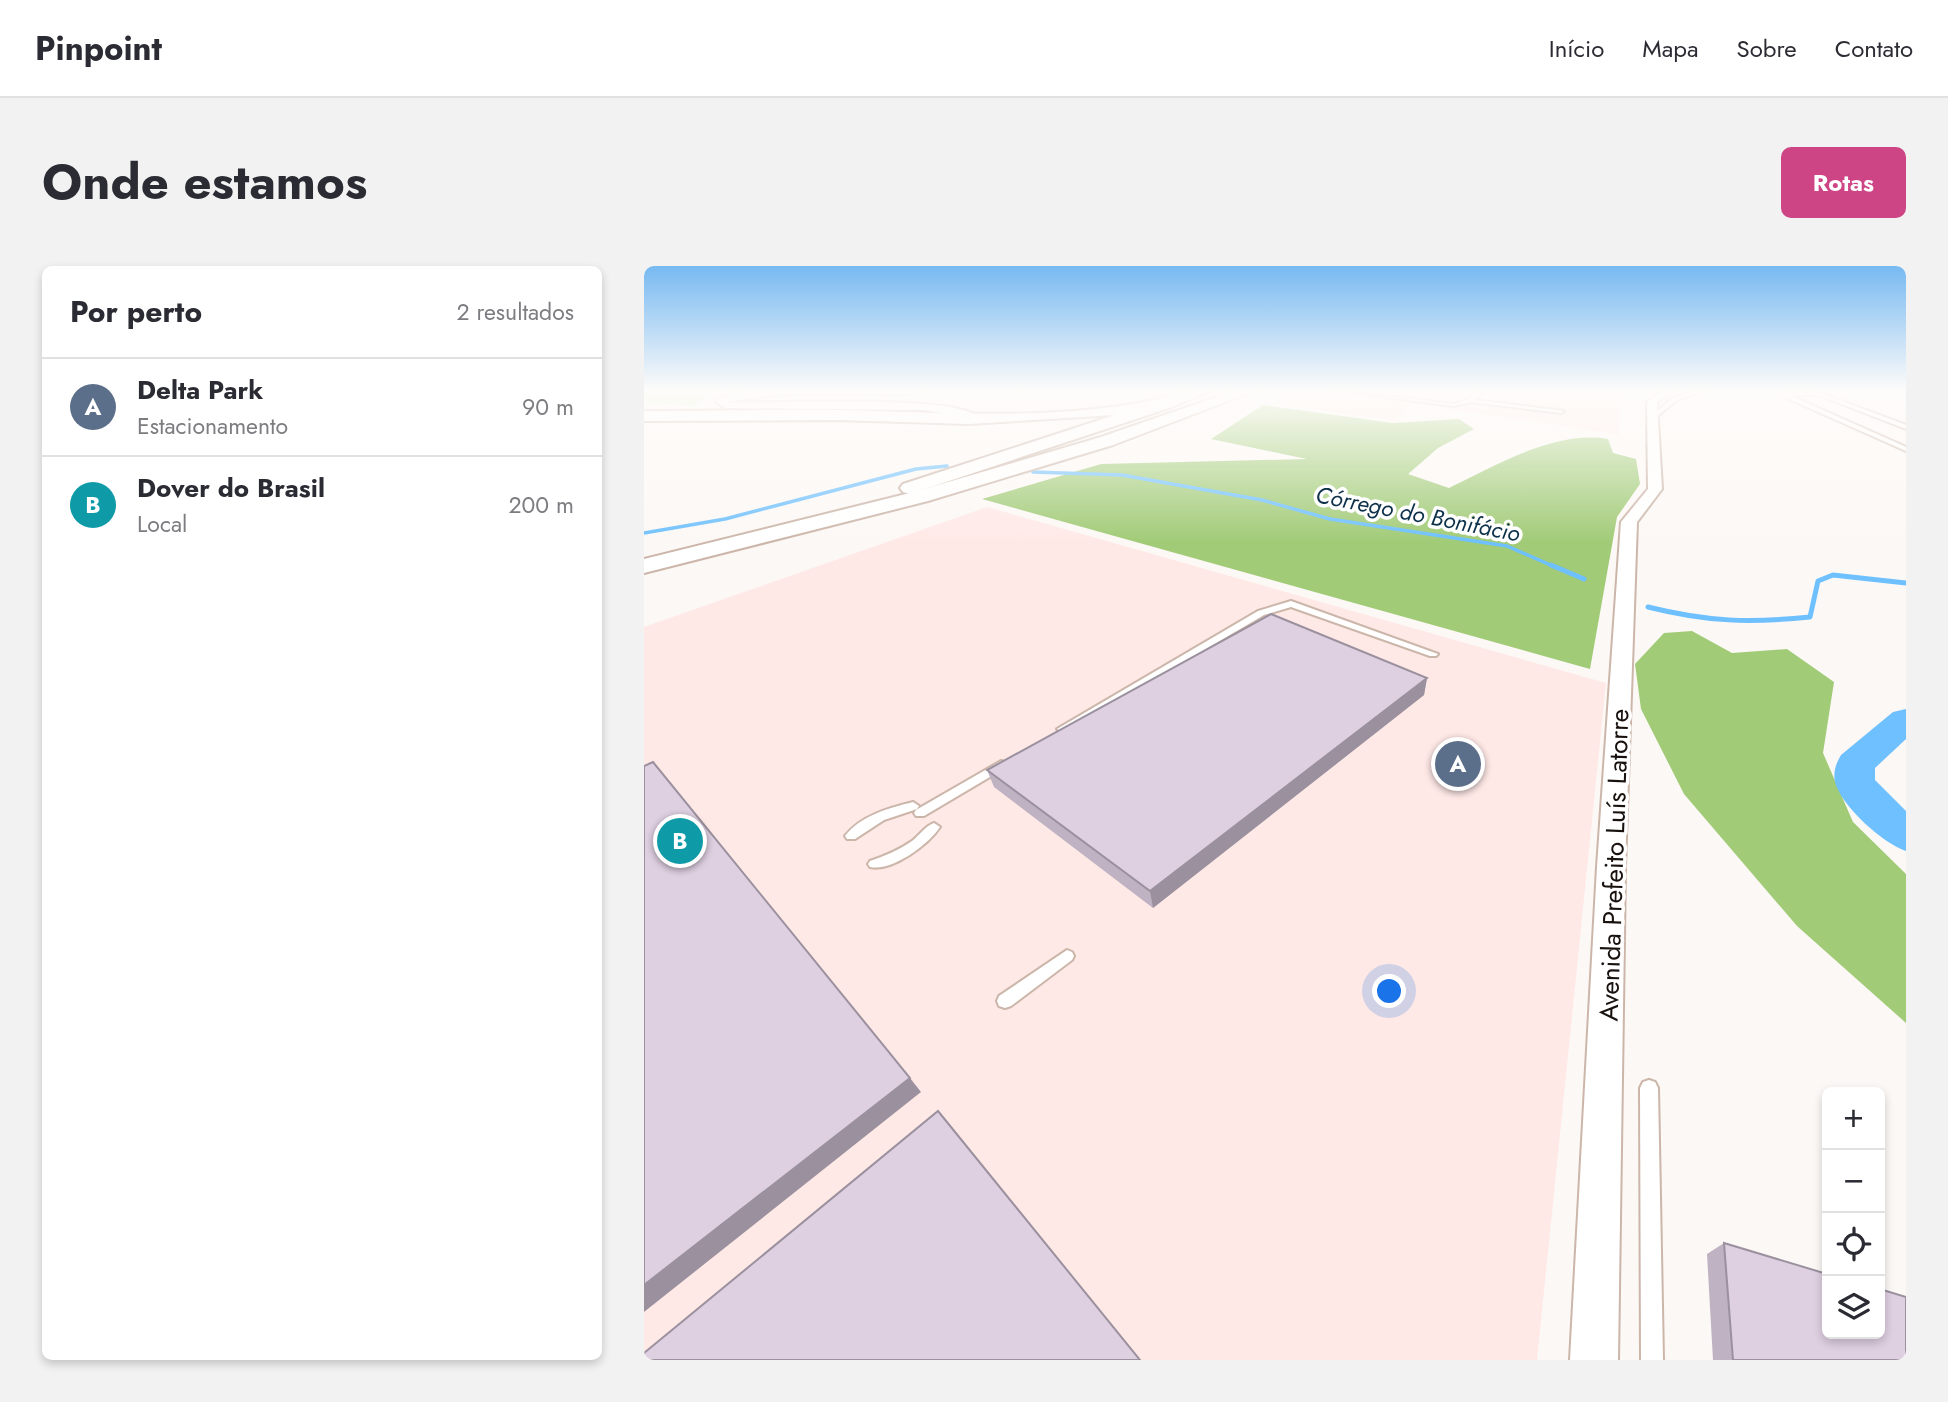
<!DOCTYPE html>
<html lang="pt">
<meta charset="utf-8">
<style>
body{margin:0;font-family:Jost,sans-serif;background:#f2f2f3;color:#2b2b33}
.controls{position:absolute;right:21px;bottom:21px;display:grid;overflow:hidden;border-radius:10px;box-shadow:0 4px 10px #0003}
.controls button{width:63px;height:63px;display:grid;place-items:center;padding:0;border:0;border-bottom:2px solid #e1e1e2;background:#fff;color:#2b2b33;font:35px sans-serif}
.you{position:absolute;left:746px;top:726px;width:24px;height:24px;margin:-18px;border:5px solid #fff;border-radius:50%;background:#1a73e8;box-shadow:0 0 0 10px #1a73e833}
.badge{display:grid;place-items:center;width:46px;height:46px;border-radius:50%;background:#cd4584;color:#fff;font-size:23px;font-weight:700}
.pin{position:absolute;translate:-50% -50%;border:4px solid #fff;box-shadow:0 2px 7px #0006}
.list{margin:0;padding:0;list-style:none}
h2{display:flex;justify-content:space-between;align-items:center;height:91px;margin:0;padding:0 28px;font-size:30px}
h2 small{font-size:23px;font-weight:400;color:#7c7c81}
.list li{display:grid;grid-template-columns:46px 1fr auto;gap:21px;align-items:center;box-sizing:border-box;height:98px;padding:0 28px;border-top:2px solid #e1e1e2}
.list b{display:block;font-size:26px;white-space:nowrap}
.list p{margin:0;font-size:23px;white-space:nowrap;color:#7c7c81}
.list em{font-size:23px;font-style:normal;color:#7c7c81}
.icon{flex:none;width:38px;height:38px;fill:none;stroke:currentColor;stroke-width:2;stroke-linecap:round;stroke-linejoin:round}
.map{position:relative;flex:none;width:1262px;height:1094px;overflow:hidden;border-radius:10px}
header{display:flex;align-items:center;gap:42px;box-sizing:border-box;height:98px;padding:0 35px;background:#fff;border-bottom:2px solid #e1e1e2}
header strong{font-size:33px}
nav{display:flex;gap:38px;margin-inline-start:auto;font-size:24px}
.intro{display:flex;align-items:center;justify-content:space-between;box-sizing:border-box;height:168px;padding:0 42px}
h1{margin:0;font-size:49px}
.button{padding:18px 32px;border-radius:10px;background:#cd4584;color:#fff;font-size:24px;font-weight:700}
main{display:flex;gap:42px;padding:0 42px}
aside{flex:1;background:#fff;border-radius:10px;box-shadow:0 4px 10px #0003}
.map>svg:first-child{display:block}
.industrial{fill:#ffe9e7}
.green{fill:#cdefae}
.forest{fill:#a1cb77}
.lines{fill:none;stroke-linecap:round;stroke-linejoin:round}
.stream-far2{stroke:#6ec0fe;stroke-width:2.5}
.stream-far1{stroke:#6ec0fe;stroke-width:3.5}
.stream{stroke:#6ec0fe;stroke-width:5}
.river{fill:#6ec0fe;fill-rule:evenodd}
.service-casing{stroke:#ccb6aa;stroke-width:4}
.minor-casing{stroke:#ccb6aa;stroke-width:4}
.primary-casing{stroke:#ccb6aa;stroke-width:4}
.motorway-casing{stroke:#ccb6aa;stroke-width:4}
.service{fill:#fff;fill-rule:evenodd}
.minor{fill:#fff;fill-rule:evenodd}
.primary{fill:#fff;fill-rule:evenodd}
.motorway{fill:#fff;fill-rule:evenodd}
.wall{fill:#bfb2c2}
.shaded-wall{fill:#9b919e}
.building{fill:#decfe1;stroke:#9b919e;stroke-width:2}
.labels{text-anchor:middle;stroke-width:7;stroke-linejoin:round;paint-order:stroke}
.far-water-label{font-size:23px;font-style:italic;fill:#0d314a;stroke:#fff}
.street-label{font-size:26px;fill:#18110d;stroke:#fff}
</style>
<header>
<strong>Pinpoint</strong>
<nav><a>Início</a><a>Mapa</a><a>Sobre</a><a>Contato</a></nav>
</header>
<div class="intro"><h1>Onde estamos</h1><a class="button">Rotas</a></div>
<main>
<aside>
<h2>Por perto<small>2 resultados</small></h2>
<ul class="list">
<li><span class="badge" style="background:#5c6f8a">A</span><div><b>Delta Park</b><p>Estacionamento</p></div><em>90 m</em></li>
<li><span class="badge" style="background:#0f9aa8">B</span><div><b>Dover do Brasil</b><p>Local</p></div><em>200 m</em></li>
</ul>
</aside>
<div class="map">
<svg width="1262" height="1094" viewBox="0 0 1262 1094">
<rect width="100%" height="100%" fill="#fcf8f5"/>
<!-- industrial -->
<path class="industrial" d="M660,124h316l-1,44 -208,-30 -17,17 -119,-17z
M343,241l619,176 -69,677h-893v-733z"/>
<!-- green -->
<path class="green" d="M0,124h85l-13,1 -23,15 -49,-4z"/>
<!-- forest -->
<path class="forest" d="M619,139l129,18 67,-4 15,10 -36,19 -30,26 41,14c48,-23 106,-58 159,-49l5,14 23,6 4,25 -23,33 -27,152 -608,-170 119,-35 206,-5 -96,-20z
M1048,365l40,22 55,-4 47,33 -11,71 30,69 53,52v149l-109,-97 -113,-132 -43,-85 -6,-45 29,-31z"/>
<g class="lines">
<!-- stream-far2 -->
<path class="stream-far2" d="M291,201l12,-1"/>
<!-- stream-far1 -->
<path class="stream-far1" d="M389,206l89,3 140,25 68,19 177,27 48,21
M0,267l81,-14 191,-50 31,-3"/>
<!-- stream -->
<path class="stream" d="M907,299l33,14
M1004,341c60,15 101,16 162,10l8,-36 15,-6 73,8"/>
<!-- river -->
<path class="river" d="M1262,443v30l-31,29v12l31,31v40c-22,-7 -65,-45 -71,-69 -2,-10 1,-19 6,-27l52,-43z"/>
<defs>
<path id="service" d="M688,124l122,14c15,-3 21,-14 31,-14l-11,10 90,11 -3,2 -90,-11 -17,4z
M1056,124h6l-29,10 -22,18 -5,-1 23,-19z
M1138,127h39l85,32v4l-88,-34h-29l117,52v4l-126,-56z
M647,335l147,53 -2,2h-6l-139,-49 -27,8 -198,116 -4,1 -5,-3 201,-118z
M357,495l4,1 2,3 -2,3 -81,48h-8l-2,-3 2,-3z
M269,536l6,4 -2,3 -33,11 -29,19h-8l-2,-3c15,-20 44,-28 68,-34z
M290,557l6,4c-11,17 -48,45 -70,40l-2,-3 2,-3c15,-5 29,-11 42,-20 8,-6 13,-15 22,-18z
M423,684l5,2 2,4 -2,4 -61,46 -6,2 -6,-2 -2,-5 2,-5z
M1005,814l6,2 3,6 5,272h-22l-1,-272 3,-6z"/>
<path id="minor" d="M110,124h178l-24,4h-125l-56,8c44,2 225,-8 250,14l-8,6 -4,-1v-4l-41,-7 -199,-2 -10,-7 14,-7z
M1018,124h13l-18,12 5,87 -25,33 -12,345 -7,493h-48l27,-493 24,-345 27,-33 -1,-87z"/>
<path id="primary" d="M547,124h21l-40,17 -262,87 -7,-2 -3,-4 3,-4 212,-69 -146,9 -131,-4 -194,1v-10c66,0 132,-2 198,-1 107,3 247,13 349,-20z"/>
<path id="motorway" d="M593,124h20l-144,55 -185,56 -284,72v-14l270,-67 187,-55z"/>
</defs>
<!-- service casing -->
<use href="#service" class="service-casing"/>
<!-- minor casing -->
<use href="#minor" class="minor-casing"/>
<!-- primary casing -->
<use href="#primary" class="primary-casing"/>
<!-- motorway casing -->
<use href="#motorway" class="motorway-casing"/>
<!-- service -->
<use href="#service" class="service"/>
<!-- minor -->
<use href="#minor" class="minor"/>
<!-- primary -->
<use href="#primary" class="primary"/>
<!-- motorway -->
<use href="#motorway" class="motorway"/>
</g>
<!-- wall -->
<path class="wall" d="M783,412l-3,17 -271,213 -159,-121 -7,-17z
M1080,977l182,117h-193l-6,-106z"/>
<!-- shaded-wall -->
<path class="shaded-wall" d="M783,412l-3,17 -271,213 -3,-17z
M266,812l11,14 -277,220v-27z"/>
<!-- building -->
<path class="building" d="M627,348l156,64 -277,213 -163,-121z
M9,496l257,316 -266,207v-519z
M294,845l202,249h-496v-7z
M1080,977l103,31v60h53v-45l26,8v63h-173z"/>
<!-- sky -->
<linearGradient id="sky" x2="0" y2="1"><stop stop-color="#77b9f1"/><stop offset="0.45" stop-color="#fefcfa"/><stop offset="1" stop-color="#fefcfa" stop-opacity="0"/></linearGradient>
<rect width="1262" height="277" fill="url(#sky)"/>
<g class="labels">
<!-- far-water labels -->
<g class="far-water-label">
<text transform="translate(774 248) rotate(11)" y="8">Córrego do Bonifácio</text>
</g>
<!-- street labels -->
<g class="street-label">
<text transform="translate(970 599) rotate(-88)" y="9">Avenida Prefeito Luís Latorre</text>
</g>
</g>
</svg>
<div class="controls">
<button>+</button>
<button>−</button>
<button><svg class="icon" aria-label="locate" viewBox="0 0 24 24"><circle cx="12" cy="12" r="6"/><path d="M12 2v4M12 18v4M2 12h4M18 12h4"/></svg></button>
<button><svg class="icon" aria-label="layers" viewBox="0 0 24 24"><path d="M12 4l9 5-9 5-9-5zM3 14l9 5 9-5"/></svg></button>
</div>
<div class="you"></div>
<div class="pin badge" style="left:814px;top:498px;background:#5c6f8a">A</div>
<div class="pin badge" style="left:36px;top:575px;background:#0f9aa8">B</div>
</div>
</main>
